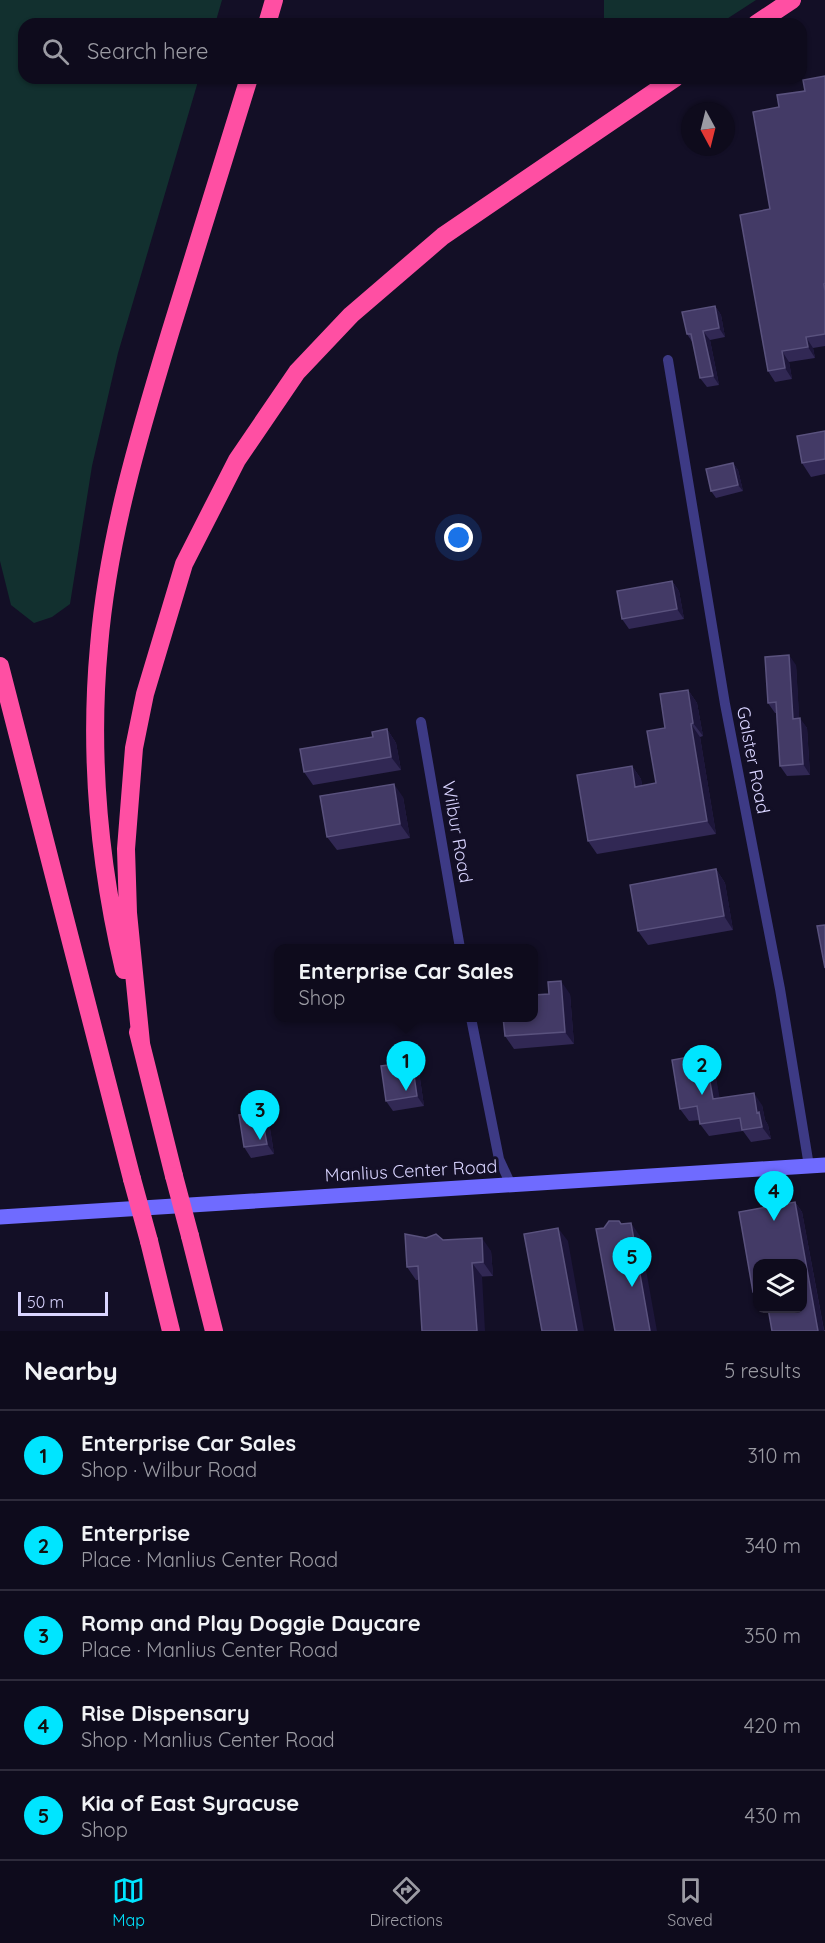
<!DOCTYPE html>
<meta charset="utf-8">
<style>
body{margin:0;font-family:Quicksand,sans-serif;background:#1c1929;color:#f1f3f6}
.controls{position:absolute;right:18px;bottom:18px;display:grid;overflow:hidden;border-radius:12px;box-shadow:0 2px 4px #0004}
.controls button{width:54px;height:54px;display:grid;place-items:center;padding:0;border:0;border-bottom:2px solid #2e2b3b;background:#0e0b1c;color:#f1f3f6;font:30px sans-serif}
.compass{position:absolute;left:681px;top:102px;width:54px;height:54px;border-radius:50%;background:#0e0b1c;box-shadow:0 2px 4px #0004;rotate:173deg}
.scale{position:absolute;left:18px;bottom:15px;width:90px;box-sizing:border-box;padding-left:6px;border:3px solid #d9d4ff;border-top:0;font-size:16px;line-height:21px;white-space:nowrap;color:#d9d4ff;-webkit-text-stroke:4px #130f26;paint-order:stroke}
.you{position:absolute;left:459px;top:538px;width:21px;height:21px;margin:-15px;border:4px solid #fff;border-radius:50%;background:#1a73e8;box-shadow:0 0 0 9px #1a73e833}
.badge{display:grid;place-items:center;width:39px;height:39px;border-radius:50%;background:#00e5ff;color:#111;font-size:20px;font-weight:700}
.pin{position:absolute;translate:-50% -50px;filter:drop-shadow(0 2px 3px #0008)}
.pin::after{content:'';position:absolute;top:32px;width:21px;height:18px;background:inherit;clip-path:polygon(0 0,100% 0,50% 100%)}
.popup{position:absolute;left:274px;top:944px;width:264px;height:78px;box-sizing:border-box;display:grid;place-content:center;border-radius:12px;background:#0e0b1c;filter:drop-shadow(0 2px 4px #0005);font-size:20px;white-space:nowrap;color:#9b9ba3}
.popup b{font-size:22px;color:#f1f3f6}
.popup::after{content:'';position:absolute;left:50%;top:100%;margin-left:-12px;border:12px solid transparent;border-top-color:#0e0b1c}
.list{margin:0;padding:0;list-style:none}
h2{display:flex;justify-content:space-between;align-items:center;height:78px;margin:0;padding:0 24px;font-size:26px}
h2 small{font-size:20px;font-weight:400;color:#9b9ba3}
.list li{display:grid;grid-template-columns:39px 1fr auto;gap:18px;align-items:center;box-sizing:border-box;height:90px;padding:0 24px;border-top:2px solid #2e2b3b}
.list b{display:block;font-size:22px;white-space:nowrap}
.list p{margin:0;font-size:20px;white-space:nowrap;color:#9b9ba3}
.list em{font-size:20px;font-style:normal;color:#9b9ba3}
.icon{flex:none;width:33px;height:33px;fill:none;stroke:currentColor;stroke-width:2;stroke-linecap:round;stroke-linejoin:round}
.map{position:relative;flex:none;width:825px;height:1331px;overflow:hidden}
.search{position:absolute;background:#0e0b1c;box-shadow:0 2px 4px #0004;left:18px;right:18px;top:18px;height:66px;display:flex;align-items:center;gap:15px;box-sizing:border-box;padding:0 21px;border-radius:18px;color:#9b9ba3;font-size:22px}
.sheet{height:528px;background:#0e0b1c}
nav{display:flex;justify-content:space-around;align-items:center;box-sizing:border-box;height:84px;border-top:2px solid #2e2b3b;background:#0e0b1c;font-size:16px;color:#9b9ba3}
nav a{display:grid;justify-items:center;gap:3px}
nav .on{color:#00e5ff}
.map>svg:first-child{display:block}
.green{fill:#12302f}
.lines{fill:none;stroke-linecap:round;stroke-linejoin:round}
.street{stroke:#3d3a85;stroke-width:10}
.secondary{stroke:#6f6bff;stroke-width:15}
.highway{stroke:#ff4fa3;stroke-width:18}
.highway-bridge{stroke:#ff4fa3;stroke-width:18}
.wall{fill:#312854}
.shaded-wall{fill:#1d163a}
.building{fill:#433a66;stroke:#5a527e;stroke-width:1.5}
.labels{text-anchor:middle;stroke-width:6;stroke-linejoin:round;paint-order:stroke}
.street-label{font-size:18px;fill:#d9d4ff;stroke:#130f26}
</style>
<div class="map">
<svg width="825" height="1331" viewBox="0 0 825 1331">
<rect width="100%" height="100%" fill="#130f26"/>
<!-- green -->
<path class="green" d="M0,0h222l-7,24h-191v54h175l-81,275 -26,113 -22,138 -18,13 -18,6 -23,-18 -11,-44z
M604,0h152l-37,24h-115z"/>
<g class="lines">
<!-- street -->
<path class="street" d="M668,360l57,344 55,285 29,177
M421,722l39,226
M471,1018l28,141 12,26"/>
<!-- secondary -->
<path class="secondary" d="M0,1217l825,-52"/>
<!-- highway -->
<path class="highway" d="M267,24l7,-24
M756,24l36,-24
M0,666l132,513
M124,970c-25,-106 -35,-216 -25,-324 9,-108 40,-211 71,-313 26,-85 53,-170 79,-255
M138,1032l36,144
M141,1043l-13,-130 -2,-64 8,-101 11,-54 39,-130 53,-104 60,-88 54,-57 92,-79 232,-158
M190,1236l24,95
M149,1241l22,90"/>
<!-- highway-bridge -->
<path class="highway-bridge" d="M174,1176l16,60
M132,1179l17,62"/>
</g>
<!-- wall -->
<path class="wall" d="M825,76v270l-12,2 2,10 -26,4 3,17 -17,3 -7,-11 2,-162 9,-102z
M715,306l6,9 4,22 -15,3 9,45 -12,2 -7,-9 -7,-35 -6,-9z
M825,431v43l-14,3 -9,-14z
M733,463l5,7 5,21 -27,7 -5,-7z
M672,581l7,10 5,28 -55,10 -7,-10z
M796,665l3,53 8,10 3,47 -23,1 -7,-10 -4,-53h-1l-7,-10z
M688,690l9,13 6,33 -3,1 16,97 -119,20 -9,-13 44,-75 9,13 1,7 14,-3 9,-55z
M387,729l9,14 5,27 -88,15 -9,-13z
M403,797l7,41 -73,12 -10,-13z
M716,869l9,14 8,47 -85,15 -10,-14z
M570,994l4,50 -60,5 -9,-13z
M705,1054l9,12 5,32 43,7 3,15 3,5 3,14 -20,3 -8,-11 -34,5 -9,-12v-4l-11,1 -9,-12z
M412,1062l7,10 5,34 -31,5 -7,-10z
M269,1122l5,32 -23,4 -7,-11z
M795,1202l7,10 22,118h1v1h-53l-4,-23h34v-45h-44v35l-5,-6 -14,-80z
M426,1238l17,2 48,11 2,25 -77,4 -9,-13z"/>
<!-- shaded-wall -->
<path class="shaded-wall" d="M715,306l6,9 4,22 -6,-9z
M703,331l7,9 9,45 -6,-9z
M806,337l7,11 2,10 -7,-11z
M782,351l7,11 3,17 -7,-11z
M733,463l5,7 5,21 -5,-6z
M672,581l7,10 5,28 -7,-10z
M789,655l7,10 4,64 -7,-10z
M688,690l9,13 6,33 -10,-13z
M800,718l7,10 3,47 -7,-11z
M691,724l9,13 16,97 -9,-13z
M387,729l9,14 5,27 -10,-13z
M632,766l9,13 3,21 -9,-13z
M394,784l9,13 7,41 -10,-14z
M716,869l9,14 8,47 -9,-14z
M561,981l9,13 4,50 -9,-12z
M705,1054l9,12 8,45 -9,-12z
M412,1062l7,10 5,34 -7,-10z
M754,1093l8,12 3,15 3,5 3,14 -9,-12 -5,-14z
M261,1112l8,10 5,32 -7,-10z
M795,1202l7,10 22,119h-6z
M631,1223l9,13 17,95h-7z
M558,1228l10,13 16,90h-7z
M482,1238l9,13 2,25 -10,-14z
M472,1263l10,13 3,55h-8z"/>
<!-- building -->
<path class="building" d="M825,76v207l-1,1 1,7v43l-19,3 2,10 -26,4 3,17 -17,3 -28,-156 30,-6 -17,-97 26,-5 -2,-12 28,-4 -2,-11z
M715,306l4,22 -16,3 10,45 -13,2 -9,-44h-4l-5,-22z
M825,431v28l-23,4 -5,-27z
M733,463l5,22 -27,6 -5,-22z
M672,581l5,28 -55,10 -5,-28z
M789,655l4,64 7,-1 3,46 -23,2 -4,-64 -8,1 -3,-46z
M688,690l5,33 -2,1 16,97 -119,20 -11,-66 55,-9 3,21 21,-4 -9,-52 18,-3 -5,-34z
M387,729l4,28 -87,15 -4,-23 73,-12 -1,-5z
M394,784l6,40 -73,13 -7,-41z
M716,869l8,47 -86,15 -8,-46z
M825,925v43l-8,-42z
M420,945l1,3h-19z
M561,981l4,51 -60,4 -2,-19h31v-22l15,-1 -1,-12z
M705,1054l8,45 41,-6 3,20 2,-1 3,15 -20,3 -2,-12 -40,6 -3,-18 -17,3 -8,-49z
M412,1062l5,34 -31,5 -5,-35z
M261,1112l6,32 -23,3 -5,-32z
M795,1202l23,129h-46l-4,-23h34v-45h-44v29h-5l-14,-80z
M609,1221h10l2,3 10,-1 19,108h-35l-19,-102 8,-1z
M558,1228l19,103h-35l-18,-97z
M405,1234l21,4 10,-4 7,6 39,-2 1,24 -11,1 5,68h-55l-4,-65 -11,1z"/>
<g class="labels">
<!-- street labels -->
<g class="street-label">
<text transform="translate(753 760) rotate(79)" y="6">Galster Road</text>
<text transform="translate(457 832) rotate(80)" y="6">Wilbur Road</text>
<text transform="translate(411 1171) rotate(-3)" y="6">Manlius Center Road</text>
</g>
</g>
</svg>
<div class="controls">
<button><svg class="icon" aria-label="layers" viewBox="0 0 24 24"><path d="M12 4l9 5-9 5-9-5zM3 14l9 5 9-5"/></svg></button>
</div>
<svg class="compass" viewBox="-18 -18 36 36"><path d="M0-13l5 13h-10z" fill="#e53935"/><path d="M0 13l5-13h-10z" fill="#9b9ba3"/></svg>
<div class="scale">50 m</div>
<div class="you"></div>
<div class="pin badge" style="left:406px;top:1091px">1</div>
<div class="popup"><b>Enterprise Car Sales</b>Shop</div>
<div class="pin badge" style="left:702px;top:1095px">2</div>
<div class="pin badge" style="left:260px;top:1140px">3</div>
<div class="pin badge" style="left:774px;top:1221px">4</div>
<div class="pin badge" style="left:632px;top:1287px">5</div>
<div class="search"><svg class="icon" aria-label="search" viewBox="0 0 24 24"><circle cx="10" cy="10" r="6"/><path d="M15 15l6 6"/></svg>Search here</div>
</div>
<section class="sheet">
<h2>Nearby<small>5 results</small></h2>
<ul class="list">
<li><span class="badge">1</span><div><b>Enterprise Car Sales</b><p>Shop · Wilbur Road</p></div><em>310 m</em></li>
<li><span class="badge">2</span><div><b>Enterprise</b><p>Place · Manlius Center Road</p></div><em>340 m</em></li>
<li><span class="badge">3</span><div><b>Romp and Play Doggie Daycare</b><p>Place · Manlius Center Road</p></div><em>350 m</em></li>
<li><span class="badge">4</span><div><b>Rise Dispensary</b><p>Shop · Manlius Center Road</p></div><em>420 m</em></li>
<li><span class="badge">5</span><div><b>Kia of East Syracuse</b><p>Shop</p></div><em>430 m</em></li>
</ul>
</section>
<nav>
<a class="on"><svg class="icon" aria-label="map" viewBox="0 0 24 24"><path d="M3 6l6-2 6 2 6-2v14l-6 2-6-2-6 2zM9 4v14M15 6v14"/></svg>Map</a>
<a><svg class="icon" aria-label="directions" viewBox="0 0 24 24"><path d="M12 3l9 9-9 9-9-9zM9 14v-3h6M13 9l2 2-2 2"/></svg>Directions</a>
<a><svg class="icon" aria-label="saved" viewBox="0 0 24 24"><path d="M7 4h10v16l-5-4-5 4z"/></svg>Saved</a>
</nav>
